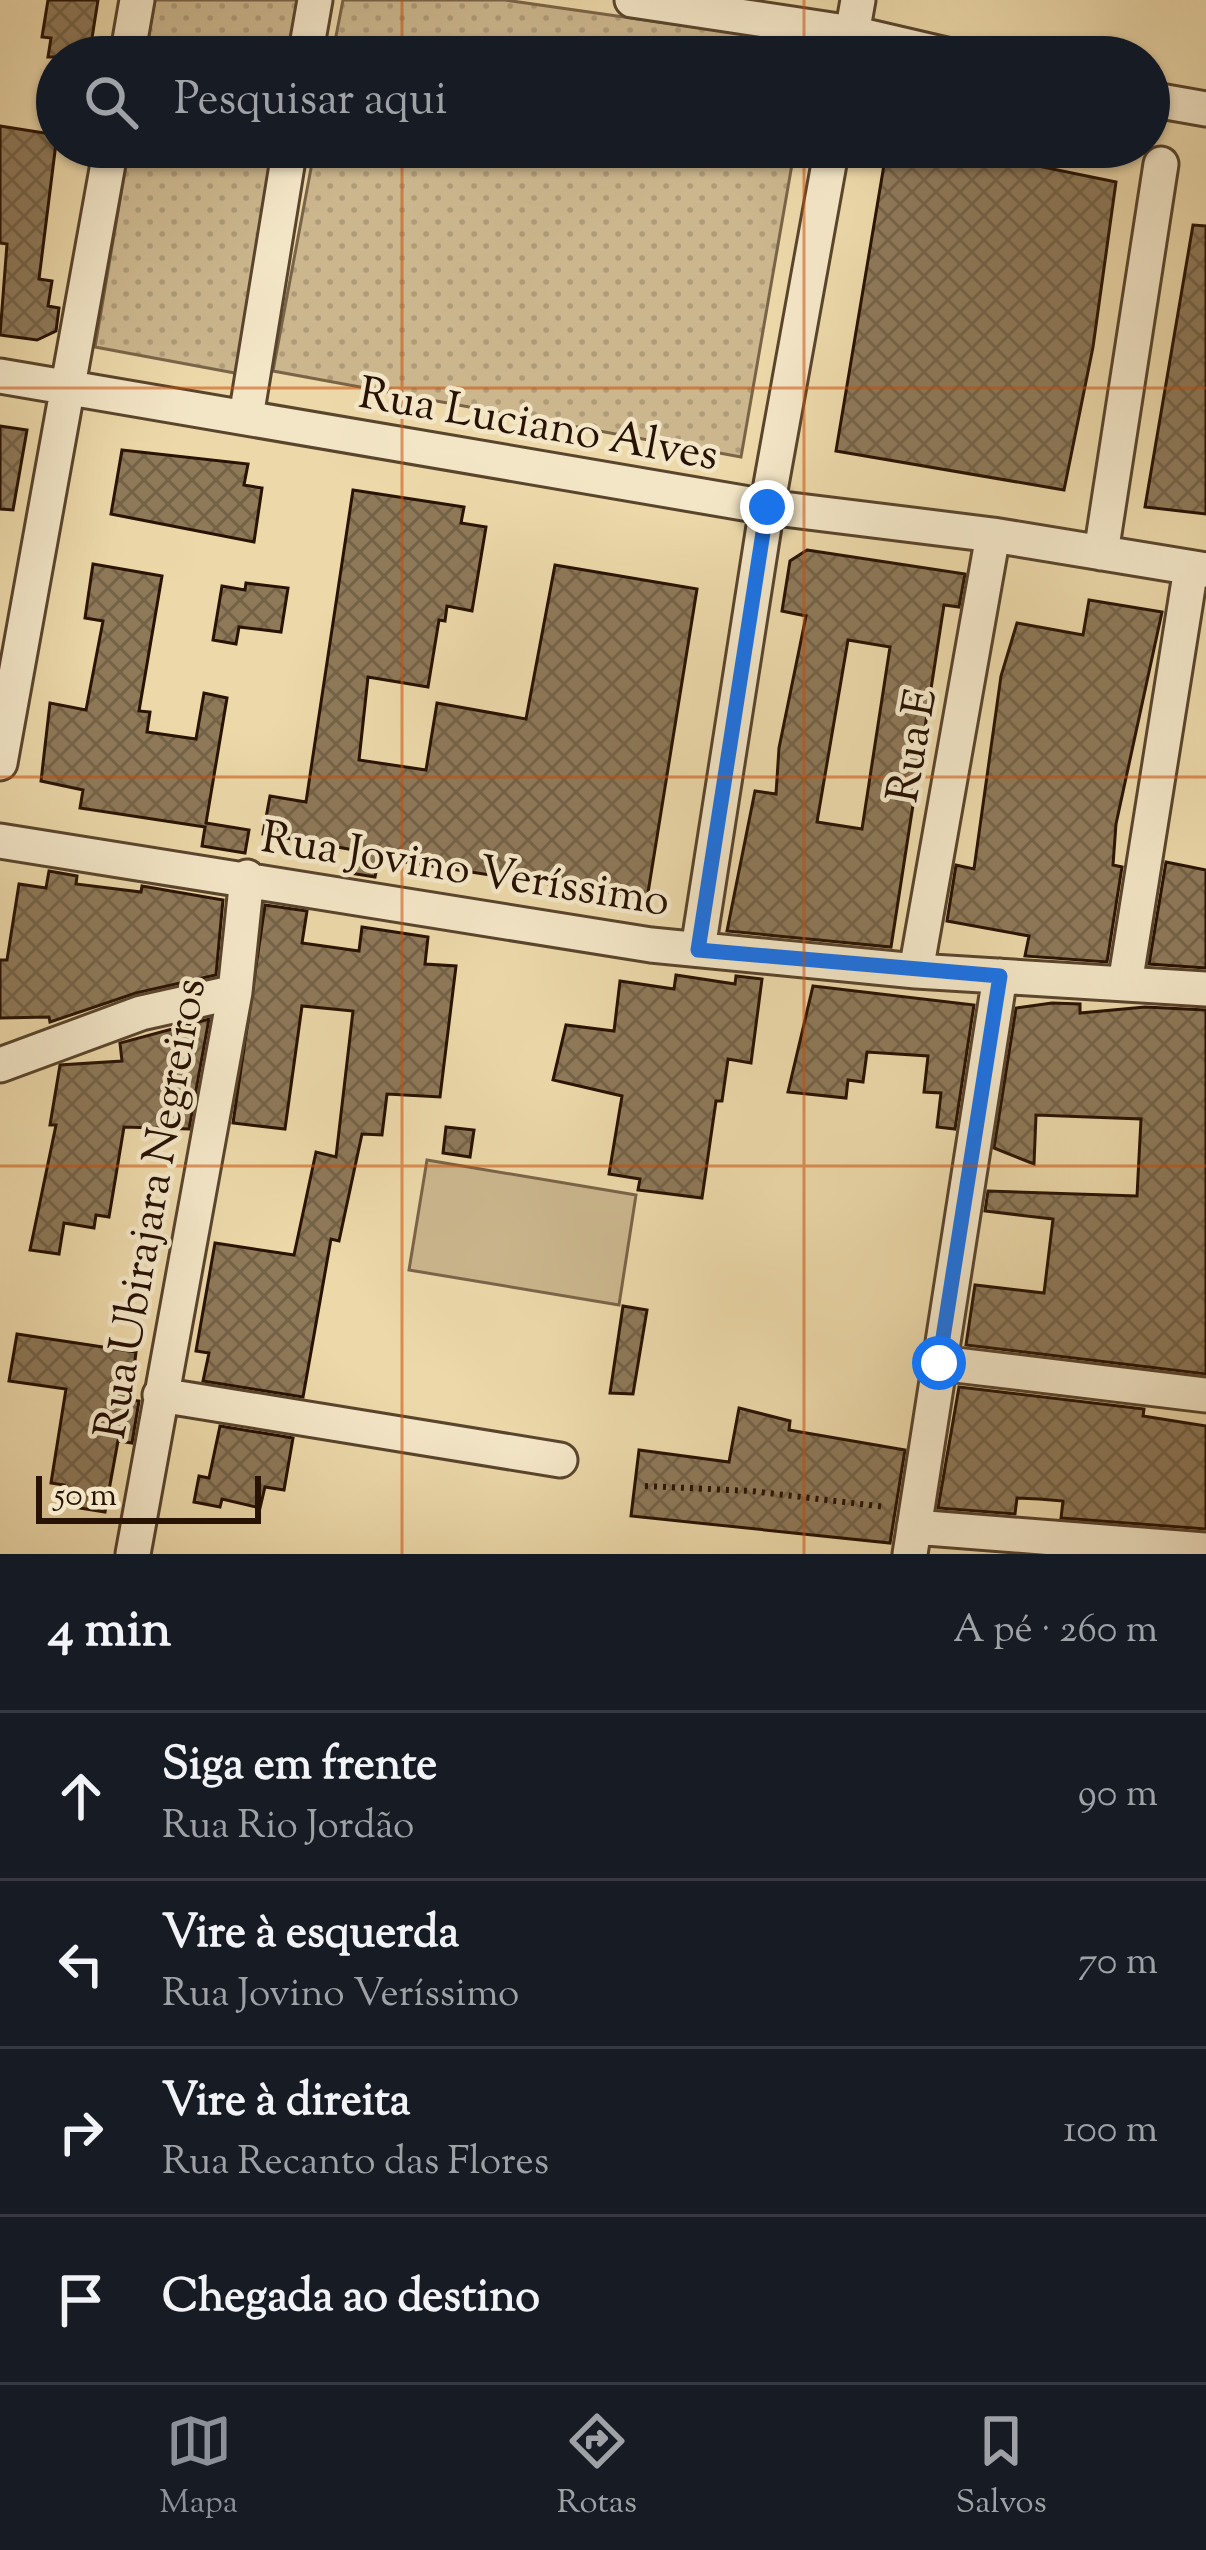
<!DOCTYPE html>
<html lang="pt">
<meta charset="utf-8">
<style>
body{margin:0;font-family:"Sorts Mill Goudy",serif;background:#242831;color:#f1f3f6}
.scale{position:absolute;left:36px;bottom:30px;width:225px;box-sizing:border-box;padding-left:12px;border:6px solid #281202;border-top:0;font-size:33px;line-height:42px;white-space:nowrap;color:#281202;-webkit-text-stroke:9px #f3e6c7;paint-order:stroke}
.stop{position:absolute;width:36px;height:36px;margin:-27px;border:9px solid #1a73e8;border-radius:50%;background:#fff}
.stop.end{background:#1a73e8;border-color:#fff;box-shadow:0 3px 12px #0008}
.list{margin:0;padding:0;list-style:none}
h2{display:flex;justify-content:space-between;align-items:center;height:156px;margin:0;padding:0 48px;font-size:51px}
h2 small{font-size:39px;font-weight:400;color:#9ea1a6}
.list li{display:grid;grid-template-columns:78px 1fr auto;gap:36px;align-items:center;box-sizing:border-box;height:168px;padding:0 48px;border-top:3px solid #363941}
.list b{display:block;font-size:45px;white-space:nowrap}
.list p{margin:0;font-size:39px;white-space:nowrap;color:#9ea1a6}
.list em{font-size:39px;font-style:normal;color:#9ea1a6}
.icon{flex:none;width:66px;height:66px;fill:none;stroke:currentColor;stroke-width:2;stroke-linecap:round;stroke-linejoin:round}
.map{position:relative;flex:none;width:1206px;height:1554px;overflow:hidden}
.search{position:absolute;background:#171b24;box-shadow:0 3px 9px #0004;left:36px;right:36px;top:36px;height:132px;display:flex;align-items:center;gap:30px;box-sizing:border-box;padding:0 42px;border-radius:66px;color:#9ea1a6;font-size:45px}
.sheet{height:828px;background:#171b24}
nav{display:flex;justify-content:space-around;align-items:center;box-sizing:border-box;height:168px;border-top:3px solid #363941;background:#171b24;font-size:33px;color:#9ea1a6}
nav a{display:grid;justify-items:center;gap:6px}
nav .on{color:#8c9099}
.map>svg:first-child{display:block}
.grass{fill:#cbb68d;stroke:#7a6448;stroke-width:3}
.park{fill:url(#park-dots);stroke:#7a6448;stroke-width:3}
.building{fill:url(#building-cross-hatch);stroke:#281202;stroke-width:3;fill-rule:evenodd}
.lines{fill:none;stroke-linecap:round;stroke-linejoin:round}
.minor-casing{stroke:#59442c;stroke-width:39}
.path{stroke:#281202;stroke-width:6;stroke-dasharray:3 6;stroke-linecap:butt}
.minor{stroke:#f3e6c7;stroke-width:33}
.route{stroke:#1a73e8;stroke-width:15}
.grid{fill:none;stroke:#cb4e0a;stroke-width:3;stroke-opacity:0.55}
.labels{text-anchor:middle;stroke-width:9;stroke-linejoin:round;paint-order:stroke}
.street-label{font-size:45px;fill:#281202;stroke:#f3e6c7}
</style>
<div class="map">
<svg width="1206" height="1554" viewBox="0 0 1206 1554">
<defs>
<pattern id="park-dots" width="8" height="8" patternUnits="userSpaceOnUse" patternTransform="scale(3)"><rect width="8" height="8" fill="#cbb68d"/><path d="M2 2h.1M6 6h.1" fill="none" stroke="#ae9b78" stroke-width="1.8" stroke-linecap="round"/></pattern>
<pattern id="building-cross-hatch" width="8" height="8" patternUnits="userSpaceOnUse" patternTransform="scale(3)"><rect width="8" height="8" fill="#8e7959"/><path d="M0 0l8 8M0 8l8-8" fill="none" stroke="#746247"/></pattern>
</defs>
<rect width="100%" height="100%" fill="#ecd8a9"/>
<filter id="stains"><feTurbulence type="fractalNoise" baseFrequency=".00167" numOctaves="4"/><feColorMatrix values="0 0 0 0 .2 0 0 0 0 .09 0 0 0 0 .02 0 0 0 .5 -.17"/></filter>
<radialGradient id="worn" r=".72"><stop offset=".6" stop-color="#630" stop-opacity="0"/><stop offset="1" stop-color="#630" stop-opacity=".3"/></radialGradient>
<!-- grass -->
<path class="grass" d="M427,1160l209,35 -17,110 -210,-35z"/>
<!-- park -->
<path class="park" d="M155,0h149l-9,57h-150z
M343,0h162l308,44 -2,13h-479z
M129,147h150l-39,227 -145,-27z
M315,147h480l-54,310 -468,-86z"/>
<!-- building -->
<path class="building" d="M48,0h50l-9,57h-41l3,-19 -9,-1z
M0,126l57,9 -18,144 13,2 -4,25 11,2 -3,23 -19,9 -37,-5 7,-91 -7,-1z
M887,147h59l170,35 -23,165 -29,143 -228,-39z
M1193,225l13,1v288l-61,-7z
M0,426l27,4 -14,80 -13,-1z
M122,450l126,14 -4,21 18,3 -8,54 -143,-28z
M353,490l111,17 -3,16 25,4 -14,84 -25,-5 -2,15 -6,-1 -11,67 -60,-10 -9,83 67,10 11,-67 89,16 29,-154 142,24 -50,310 -268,-41 -4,19 -25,-4 4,-23 -91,-16 7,-38 36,6z
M807,550l158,24 -6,33 -15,-2 -53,342 -164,-16 28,-140 21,3 3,-46 27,-132 -24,-5 8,-50zM848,640l42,7 -28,182 -45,-7z
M93,564l69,12 -23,135 11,1 -3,20 49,7 8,-46 23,5 -21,125 43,7 -4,23 -43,-7 3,-19 -125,-19 3,-18 -42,-9 9,-78 36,7 17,-89 -18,-3z
M246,583l42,5 -7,44 -42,-5 -3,17 -23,-4 9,-54 23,4z
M1089,600l73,12 -46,212 -3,41 9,2 -15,95 -82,-6 4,-20 -82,-15 9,-56 18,4 27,-193 16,-53 66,12z
M1166,862l40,8v98l-57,-4z
M49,871l28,5 -1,8 65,8 1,-6 81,14 -7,75 -80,18 -86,29 -1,-5 -49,1v-58h7l12,-76 27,4z
M265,905l42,6 -5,32 57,8 3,-24 66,10 -3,27 31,2 -16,131 -53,-3 -5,41 -20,-1 -23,107 -8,-2 -28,158 -100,-16 6,-28 -13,-2 19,-108 79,12 22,-103 20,5 17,-146 -51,-5 -17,123 -52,-6z
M676,975l59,9 1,-8 26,3 -11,84 -23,-4 -6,42h-6l-14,97 -64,-8 2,-11 -31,-5 13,-78 -69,-16 13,-55 48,6 6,-50 54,8z
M813,986l161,19 -19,124 -18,-2 4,-34 -17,-1 4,-36 -61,-4 -4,30 -15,-2 -2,18 -58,-6z
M1052,1003l28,1v9l65,-6 61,3v364l-240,-29 9,-60 69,8 9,-74 -68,-8 3,-20 149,5 4,-77 -105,-4 -2,49 -40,-16 22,-140z
M209,1019l-20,110 -65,-2 -15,90 -13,-2 -2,13 -30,-5 -5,31 -29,-4 26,-125h-6l10,-60 62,-4 -2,-18z
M446,1127l28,3 -4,27 -27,-4z
M623,1306l24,4 -14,84 -23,-1z
M17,1334l119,18 -6,48 9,1 -7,42 -14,-2 -13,71 -44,-7 3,-20 -13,-2 15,-94 -57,-8z
M959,1387l185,22 -1,7 63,10v103l-145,-11 2,-17 -24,-2 -22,-1 -2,16 -77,-6z
M739,1408l51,13 -1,9 116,20 -15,93 -259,-27 8,-66 90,12z
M220,1426l73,12 -9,52 -19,-3 -5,21 -38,-9 -2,8 -26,-5 5,-26 10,2z"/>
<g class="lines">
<defs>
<path id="minor" d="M632,0l220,33 103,24
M127,57l10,-57
M305,57l10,-57
M848,57l10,-57
M1149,99l57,10
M0,376l767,131 226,28 213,35
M246,417l44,-270
M1101,553l60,-389
M0,763l111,-616
M0,841l651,104 265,26 290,18
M698,949l69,-442 65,-360
M916,971l77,-436
M1125,984l66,-416
M0,1065l141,-52 94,-21
M939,1363l267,32
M160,1395l400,65
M914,1527l292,23
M133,1554l102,-562 12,-115
M910,1554l90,-578"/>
</defs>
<!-- minor casing -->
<use href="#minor" class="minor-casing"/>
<!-- path -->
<path class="path" d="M645,1486l106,5 135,16"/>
<!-- minor -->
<use href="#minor" class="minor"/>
</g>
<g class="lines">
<!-- route -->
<path class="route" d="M767,507l-69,443 302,26 -61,387"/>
</g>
<!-- grid -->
<path class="grid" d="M402,0v57M804,0v57M402,147v1407M804,147v1407M0,388h1206M0,777h1206M0,1166h1206"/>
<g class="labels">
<!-- street labels -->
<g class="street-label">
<text transform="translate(539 422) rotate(10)" y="16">Rua Luciano Alves</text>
<text transform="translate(910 745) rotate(-80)" y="16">Rua E</text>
<text transform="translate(466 867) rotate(9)" y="16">Rua Jovino Veríssimo</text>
<text transform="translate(148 1208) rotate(-80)" y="16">Rua Ubirajara Negreiros</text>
</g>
</g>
<rect width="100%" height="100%" filter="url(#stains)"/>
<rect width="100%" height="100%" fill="url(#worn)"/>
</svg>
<div class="scale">50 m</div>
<div class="stop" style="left:939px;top:1363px"></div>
<div class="stop end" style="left:767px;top:507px"></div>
<div class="search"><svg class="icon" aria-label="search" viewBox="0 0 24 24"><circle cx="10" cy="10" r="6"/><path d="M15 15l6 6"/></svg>Pesquisar aqui</div>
</div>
<section class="sheet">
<h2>4 min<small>A pé · 260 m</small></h2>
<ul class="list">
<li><svg class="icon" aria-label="ahead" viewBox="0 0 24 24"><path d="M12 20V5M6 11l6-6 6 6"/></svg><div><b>Siga em frente</b><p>Rua Rio Jordão</p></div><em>90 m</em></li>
<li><svg class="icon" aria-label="left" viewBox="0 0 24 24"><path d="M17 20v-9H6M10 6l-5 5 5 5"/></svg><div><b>Vire à esquerda</b><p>Rua Jovino Veríssimo</p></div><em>70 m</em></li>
<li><svg class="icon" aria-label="right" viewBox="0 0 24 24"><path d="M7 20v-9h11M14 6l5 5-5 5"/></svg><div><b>Vire à direita</b><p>Rua Recanto das Flores</p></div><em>100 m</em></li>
<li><svg class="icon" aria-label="arrive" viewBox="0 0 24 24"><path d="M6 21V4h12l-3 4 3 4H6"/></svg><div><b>Chegada ao destino</b></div></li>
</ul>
</section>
<nav>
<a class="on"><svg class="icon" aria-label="map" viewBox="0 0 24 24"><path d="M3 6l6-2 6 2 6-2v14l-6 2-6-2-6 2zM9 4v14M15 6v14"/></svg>Mapa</a>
<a><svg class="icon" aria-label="directions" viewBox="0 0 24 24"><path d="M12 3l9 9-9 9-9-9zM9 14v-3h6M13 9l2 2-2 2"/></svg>Rotas</a>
<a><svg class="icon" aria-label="saved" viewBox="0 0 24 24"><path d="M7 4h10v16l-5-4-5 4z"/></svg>Salvos</a>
</nav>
